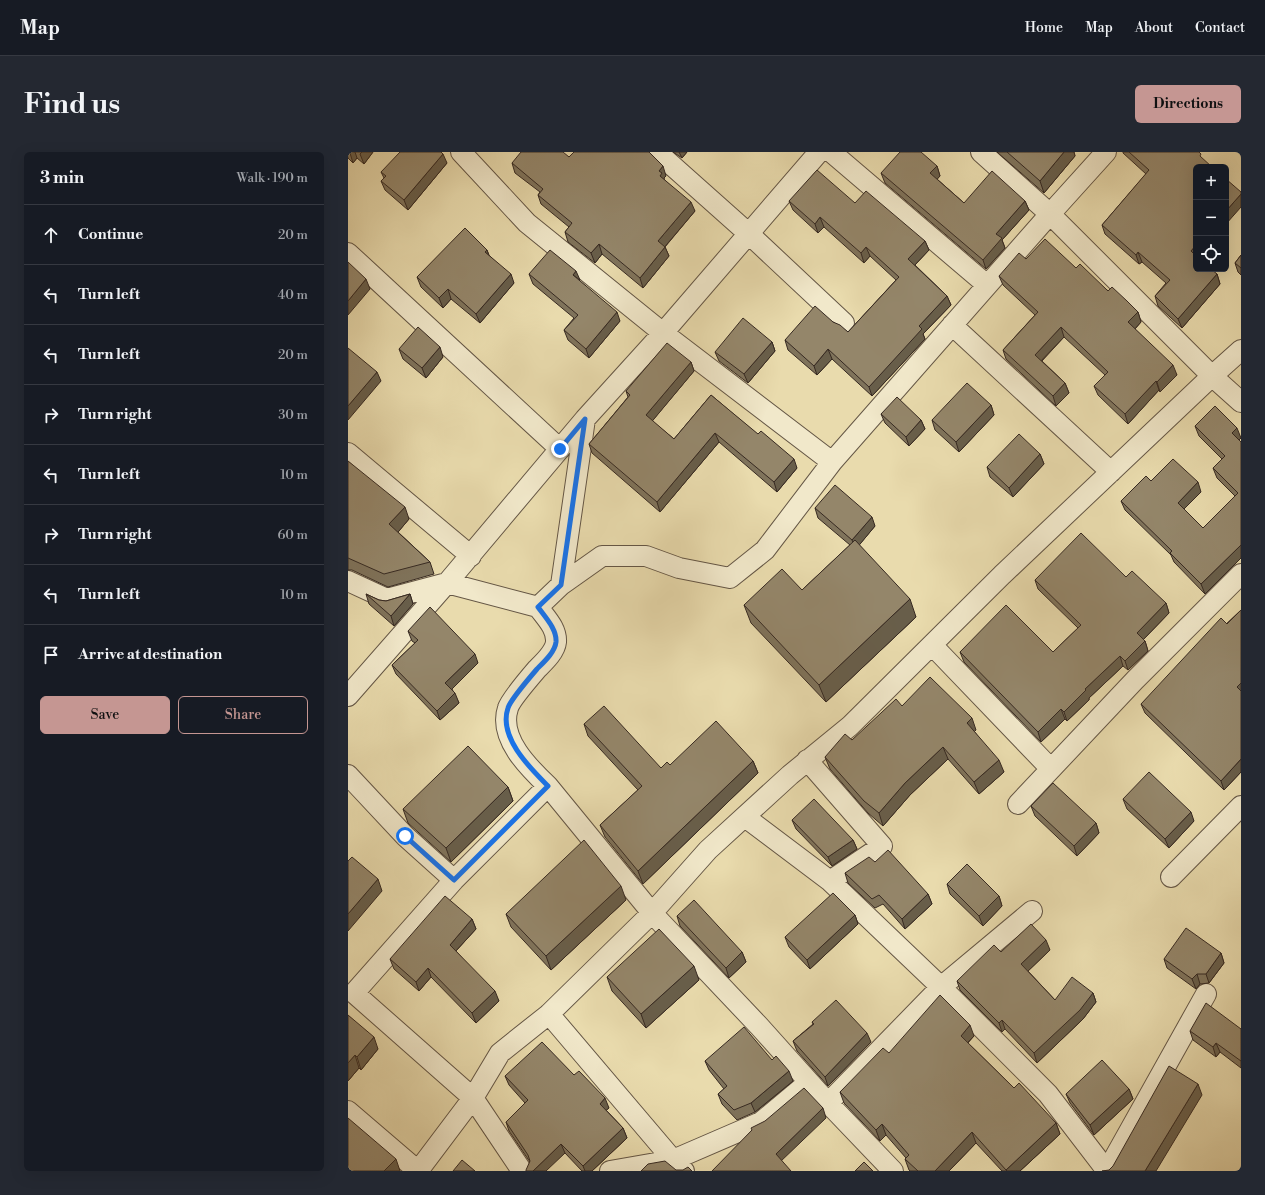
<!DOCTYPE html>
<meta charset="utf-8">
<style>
body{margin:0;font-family:"Libre Bodoni",serif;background:#242831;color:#f1f3f6}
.controls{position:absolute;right:12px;top:12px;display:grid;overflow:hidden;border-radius:6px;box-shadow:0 4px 16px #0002}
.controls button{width:36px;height:36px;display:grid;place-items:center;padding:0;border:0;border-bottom:1px solid #363941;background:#171b24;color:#f1f3f6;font:20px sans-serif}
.stop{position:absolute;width:12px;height:12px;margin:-9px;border:3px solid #1a73e8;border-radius:50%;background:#fff}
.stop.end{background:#1a73e8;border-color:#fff;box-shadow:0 1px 4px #0008}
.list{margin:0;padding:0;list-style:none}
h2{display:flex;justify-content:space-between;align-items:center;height:52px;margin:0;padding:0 16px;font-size:17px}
h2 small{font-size:13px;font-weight:400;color:#9ea1a6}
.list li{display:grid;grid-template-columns:26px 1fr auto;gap:12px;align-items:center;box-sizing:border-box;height:60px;padding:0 16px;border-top:1px solid #363941}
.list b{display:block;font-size:15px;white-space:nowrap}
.list em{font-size:13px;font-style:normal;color:#9ea1a6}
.actions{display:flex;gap:8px;padding:12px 16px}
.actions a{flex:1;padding:9px 0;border:1px solid #c59692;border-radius:6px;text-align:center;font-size:14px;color:#c59692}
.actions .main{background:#c59692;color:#111}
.icon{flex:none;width:22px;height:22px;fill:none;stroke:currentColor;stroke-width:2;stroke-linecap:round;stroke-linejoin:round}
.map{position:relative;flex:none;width:893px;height:1019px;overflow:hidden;border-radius:6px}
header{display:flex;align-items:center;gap:24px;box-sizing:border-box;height:56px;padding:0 20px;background:#171b24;border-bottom:1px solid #363941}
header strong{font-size:19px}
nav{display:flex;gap:22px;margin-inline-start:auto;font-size:14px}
.intro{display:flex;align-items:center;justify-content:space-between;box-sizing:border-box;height:96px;padding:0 24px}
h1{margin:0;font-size:28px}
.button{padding:10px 18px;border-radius:6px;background:#c59692;color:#111;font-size:14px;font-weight:700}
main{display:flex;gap:24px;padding:0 24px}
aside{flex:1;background:#171b24;border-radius:6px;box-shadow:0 4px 16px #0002}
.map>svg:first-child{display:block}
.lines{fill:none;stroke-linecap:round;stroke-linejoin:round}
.minor-casing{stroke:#645645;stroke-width:22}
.minor{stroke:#f1e8ca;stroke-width:20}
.wall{fill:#7f735b;stroke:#372a22}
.shaded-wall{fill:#685e4a;stroke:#372a22}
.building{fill:#94866a;stroke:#372a22}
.route{stroke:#1a73e8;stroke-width:5}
</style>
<header>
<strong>Map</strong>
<nav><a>Home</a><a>Map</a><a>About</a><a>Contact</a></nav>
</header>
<div class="intro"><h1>Find us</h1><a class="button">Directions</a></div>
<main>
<aside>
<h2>3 min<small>Walk · 190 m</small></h2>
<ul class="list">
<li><svg class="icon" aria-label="ahead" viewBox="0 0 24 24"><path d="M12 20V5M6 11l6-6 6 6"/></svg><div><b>Continue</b></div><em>20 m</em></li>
<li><svg class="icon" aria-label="left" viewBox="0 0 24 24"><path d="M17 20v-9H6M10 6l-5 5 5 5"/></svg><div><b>Turn left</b></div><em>40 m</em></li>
<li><svg class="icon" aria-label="left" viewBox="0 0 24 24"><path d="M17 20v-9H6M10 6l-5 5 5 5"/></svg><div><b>Turn left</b></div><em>20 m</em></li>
<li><svg class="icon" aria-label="right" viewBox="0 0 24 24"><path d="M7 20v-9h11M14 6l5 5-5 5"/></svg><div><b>Turn right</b></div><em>30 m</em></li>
<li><svg class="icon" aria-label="left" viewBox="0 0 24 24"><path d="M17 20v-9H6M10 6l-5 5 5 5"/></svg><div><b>Turn left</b></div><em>10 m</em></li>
<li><svg class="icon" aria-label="right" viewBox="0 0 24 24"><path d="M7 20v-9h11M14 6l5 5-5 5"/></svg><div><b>Turn right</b></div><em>60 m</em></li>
<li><svg class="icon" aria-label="left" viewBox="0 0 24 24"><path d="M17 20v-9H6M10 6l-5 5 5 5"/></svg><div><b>Turn left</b></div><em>10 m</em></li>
<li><svg class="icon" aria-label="arrive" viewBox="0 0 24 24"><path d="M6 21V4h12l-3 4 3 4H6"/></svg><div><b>Arrive at destination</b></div></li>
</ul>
<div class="actions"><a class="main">Save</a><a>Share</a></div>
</aside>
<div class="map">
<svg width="893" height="1019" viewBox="0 0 893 1019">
<rect width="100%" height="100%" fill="#e9dbad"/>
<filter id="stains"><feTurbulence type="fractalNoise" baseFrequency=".005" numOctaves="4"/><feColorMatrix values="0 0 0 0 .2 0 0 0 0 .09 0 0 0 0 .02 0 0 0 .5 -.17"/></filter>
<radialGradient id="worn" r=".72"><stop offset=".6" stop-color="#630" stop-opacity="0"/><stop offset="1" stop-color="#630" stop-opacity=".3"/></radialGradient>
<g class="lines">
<defs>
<path id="minor" d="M113,0l66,71 136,110 156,-181
M309,0l92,82 95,89
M483,0l156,133
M633,0l69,62 -218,248 -67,88 -35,28 -51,-10 -33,-12h-44l-41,29 -23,22c7,10 19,21 18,35 -1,10 -12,20 -19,27 -6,7 -27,32 -29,39 -10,30 21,60 40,78l104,127 56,-63 82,-75 60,-49 152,-151 210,-199 -162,-162 56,-62
M0,101l212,196
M604,173l159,147
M893,198l-29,26 29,26
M0,301l123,103
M0,429l39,18 60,-16 -99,113
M213,433l24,-166 78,-86 169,129
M190,455l-91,-24 138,-164
M584,493l119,124
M459,608l75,86 -52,35 111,106 91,-76
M0,623l57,61 49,44 -100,113 119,105 -55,73 -70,-60
M670,652l117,-124 106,-106
M397,665l85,64
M823,725l70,-71
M106,728l94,-94
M201,862l124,146 -63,11
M480,951l65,68
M174,1019l-49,-73 27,-45 49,-39 103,-101 107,113 69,77 113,-116 107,107 59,77 99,-177
M336,1019l-11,-11 88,-38 48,-40"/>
</defs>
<!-- minor casing -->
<use href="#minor" class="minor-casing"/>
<!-- minor -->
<use href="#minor" class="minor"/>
</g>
<!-- wall -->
<path class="wall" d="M0,0h25l-9,12 -7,-6 -4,5 -5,-5z
M325,0h14l-5,6z
M649,0h77l1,4 -31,37z
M775,0h76l-3,15v102l21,5 3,10 -38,44 -24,-22 -3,-10 11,-13 -24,-21 -3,2 -34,-30 -3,-9 44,-51 -23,-21z
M221,5l97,19 -2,2v1l31,32 -30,36 4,9 -26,32 -41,-34 -7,9 -27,-21 -3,-10 4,-5 -28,-23 -3,-9 2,-3 -25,-19 -3,-10z
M99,11l-39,47 -23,-20 -4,-9 3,-3 -3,-6z
M589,14l3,10 -3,3 27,24 61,-2 4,9 -27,30 3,8 -19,21 -101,-86 -4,-10z
M441,49l66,2 70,38 4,9 -14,15 32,31 4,9 -28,29 2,5 -53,57 -40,-37 -15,16 -29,-25 -3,-10 48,-18 15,10 48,-52 -26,-24 -6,7 -40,-36 -6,6 -25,-23z
M139,98l2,5 25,28 -34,40 -29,-24 -8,9 -22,-21 -4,-10z
M893,103v20l-3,-3 -3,-9z
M678,107l50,9 62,44 3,10 -6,7 42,46 -17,17 -1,-2 -31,34 -30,-29 -4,-9 11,-11 -41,-38 -22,24 23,22 4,10 -13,13 -50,-47 -3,-9 32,-35 -32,-30 -4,-9z
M181,122l51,7 40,40 -31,37 -21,-18 -4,-10 10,-12 -41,-34z
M424,190l3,9 -27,32 -29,-22 -4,-9z
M51,197l44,8 -17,21 -23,-19z
M343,210l3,9 -42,50 22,18 37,-44 86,73 -20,24 -58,-50 -59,70 -68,-59 -3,-9 39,-47 -2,-6z
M643,253l3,10 -35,37 -24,-22 -3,-10z
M533,262l40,6 4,9 -16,17 -24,-23z
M847,274l46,12 -2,2 2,2v116l-36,36 -31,-32 -3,-7 -46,-45 -4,-9 30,-20 50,11 -17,17 19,19 32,-32 -18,-18 -4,-10 9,-9 -23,-23z
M692,302l4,10 -31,33 -23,-20 -3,-10z
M0,309l61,58 -11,13 32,30 4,12 -46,13 -36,-17h-4z
M467,356l60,18 -16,19 57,72 -90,85 -75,-79 -7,-18 58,-15 48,-45 -32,-27z
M778,425l40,26 3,10 -26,27 2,1 3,10 -20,19 -5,-4 -34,32v2l-22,21 -2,-2 -24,23 -77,-80 -4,-10h93l25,-24 -40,-39 -3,-9z
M18,442l13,6 7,1 24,-7 3,10 -19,22 -25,-22z
M893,458v162l-17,18 -79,-77 -4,-9z
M60,479l70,32 -26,26 7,14 -19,17 -44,-46 -4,-9 23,-22 -3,-2z
M554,554l74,24 -2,1 30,41 -25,22 -31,-35 -38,36 -27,31 -15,-13 -38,-44 -5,-12 27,-17z
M236,572l77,44 9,-3 83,-4 5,12 -115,111 -38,-47 -5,-12 38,-35 -50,-54z
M160,635l5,14 -62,61 -43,-39 -5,-14z
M775,647l71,22 -25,27 -42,-39z
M683,654l65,17 3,10 -22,23 -42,-40z
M444,668l61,20 4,9 -25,17 -36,-37z
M527,710l53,32 4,10 -27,25 -22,-25 -8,4 -27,-25 -3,-10z
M599,732l52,12 3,10 -19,20 -33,-32z
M278,748l-75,70 -40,-43 -5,-13z
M507,763l3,9 -48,45 -21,-22 -4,-10z
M329,764l65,36 4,10 -17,16 -49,-52z
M124,767l4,10 -20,22 43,50 -23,22 -45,-46 -12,14 -25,-22 -4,-10z
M702,798l-22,21 27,29 38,-7 3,9 -13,17 -46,44 -32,-34 -3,3 -42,-42 -3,-9 44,-29z
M873,801l3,10 -15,20 -9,1 -4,5 -29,-21 -3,-9z
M259,825l92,3 -53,48 -34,-37z
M0,863l30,34 -17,21 -2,-2 -11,13z
M464,870l59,20 -43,44 -31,-35 -4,-10 20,-17z
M893,877v39l-21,-16 -4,5 -23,-17 -3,-9z
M626,884l-6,7 46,45 42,35 4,11 -40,37h-18l-26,-28 -27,28h-39l-1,-1 -4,-11 1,-1 -20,-23 -6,6 -36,-38 -4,-11 49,-39z
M424,908l21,21 -38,31 -18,8 -15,-16 -4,-10 6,-5 -15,-19 -4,-9z
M226,923l35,33 -3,2 17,18 4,10 -35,33h-10l-17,-18 -35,9 -21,-31 -3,-9 19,-19 -16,-18 -4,-9z
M781,937l4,10 -39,36 -24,-32 -4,-9z"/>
<!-- shaded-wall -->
<path class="shaded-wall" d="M3,0h4l2,6 -4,5 -3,-10z
M14,0h11l-9,12 -4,-10z
M331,0h8l-5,6z
M716,0h10l1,4 -31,37 -4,-12z
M95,2l4,9 -39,47 -4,-10z
M315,14l3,10 -2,2 1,5 -5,-7 -1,-5z
M589,14l3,10 -6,7 -4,-10z
M893,42v13l-15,17v-13z
M677,49l4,9 -27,30 3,8 -19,21 -3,-9 13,-26z
M343,50l4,9 -33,39 -4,-9z
M472,65l4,10 -6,6 -3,-9z
M577,89l4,9 -17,18 -4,-9z
M251,92l3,10 -7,9 -4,-10z
M848,93v13l-5,-7z
M317,95l4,9 -26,32 -3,-10z
M518,95l4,9 -6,7 -3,-10z
M139,98l3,9 -5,-7z
M790,100l4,10 -3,2 -3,-9z
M228,119l4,9 -7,-5z
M163,122l3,9 -34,40 -4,-9z
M869,122l3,10 -38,44 -4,-9z
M18,127l4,10 -22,26v-14z
M100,137l3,10 -8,9 -4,-10z
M599,144l4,9 -28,29 2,5 -53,57 -3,-9 50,-61z
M269,160l3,9 -31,37 -3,-9z
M790,160l3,10 -9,10 -4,-10z
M713,175l3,10 -26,27 -3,-9z
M424,190l3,9 -27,32 -4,-9z
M92,195l3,10 -17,21 -4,-10z
M480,197l4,10 -15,16 -3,-9z
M343,210l3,9 -45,54 -3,-10z
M825,213l4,10 -17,17 -3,-10z
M29,220l4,9 -33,39v-14z
M808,229l3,9 -31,34 -3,-10z
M717,231l4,10 -13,13 -3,-10z
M643,253l3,10 -35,37 -3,-10z
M573,268l4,9 -16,17 -3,-9z
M889,276l4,10 -5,5 -4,-10z
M367,281l4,9 -59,70 -3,-10z
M692,302l4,10 -31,33 -4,-9z
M446,307l3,9 -20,24 -3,-10z
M850,330l3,10 -20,20 -3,-9z
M57,355l4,12 -15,18 -5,-13z
M524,365l3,9 -19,23 -4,-9z
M893,393v13l-36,36 -4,-10z
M62,442l3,10 -19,22 -3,-10z
M562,447l6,18 -90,85 -7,-17z
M818,451l3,10 -29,30 -3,-10z
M797,489l3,10 -20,19 -3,-9z
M127,502l3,9 -29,29 -4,-9z
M772,504l3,10 -34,32v2l-22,21 -3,-9 21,-23z
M893,531v14l-4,-10z
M107,541l4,10 -19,17 -3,-9z
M713,557l4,10 -24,23 -3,-10z
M624,566l4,12 -5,5 -4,-12z
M595,595l5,12 -38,36 -27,31 -4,-13 26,-30z
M893,607v13l-17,18 -3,-9z
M651,608l5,12 -25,22 -5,-12z
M405,609l5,12 -115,111 -5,-13z
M160,635l5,14 -62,61 -5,-14z
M843,660l3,9 -25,27 -4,-9z
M748,671l3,10 -22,23 -3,-10z
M505,688l4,9 -25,17 -4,-9z
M30,727l4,12 -34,40v-17z
M273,734l5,14 -75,70 -5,-14z
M580,742l4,10 -27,25 -3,-10z
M651,744l3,10 -19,20 -4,-10z
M507,763l3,9 -48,45 -3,-9z
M124,767l4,10 -23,25 -3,-9z
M698,788l4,10 -25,24 -4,-10z
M394,800l4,10 -17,16 -3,-10z
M873,801l3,10 -15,20 -3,-9z
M346,814l5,14 -53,48 -5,-14z
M80,816l3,9 -12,14 -3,-9z
M849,822l3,10 -4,5 -4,-10z
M147,839l4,10 -23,22 -4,-10z
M745,841l3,9 -13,17 -46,44 -3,-10z
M654,868l3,9 -3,3 -3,-9z
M622,873l4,11 -10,10 -3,-10z
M519,881l4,9 -43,44 -3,-9z
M26,885l4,12 -17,21 -4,-13z
M868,891l4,9 -4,5 -3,-10z
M7,903l4,13 -11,13v-18z
M441,919l4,10 -38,31 -4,-9z
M850,932l4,11 -46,76h-11z
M781,937l4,10 -39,36 -4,-10z
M257,946l4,10 -6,5 -3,-9z
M475,956l3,10 -47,45 -3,-9z
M708,971l4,11 -40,37h-13l-1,-1z
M534,972l4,11 -6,6 -4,-11z
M275,976l4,10 -35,33h-7l-2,-5z
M624,980l4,11 -27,28h-14z
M213,992l4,9 -19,18h-13z
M48,1007l4,12h-16z"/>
<!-- building -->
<path class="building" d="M52,0h41l2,2 -39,46 -23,-19 5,-5 -5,-4z
M173,0h42l6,5 5,-5h75l14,14 -4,5 3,2 -2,3 31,26 -33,39 7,6 -25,31 -41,-34 -8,9 -26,-21 7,-9 -34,-28 5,-6 -31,-26z
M552,0h21l16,14 -7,7 34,30 28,-32 33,30 -29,33 6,4 -19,22 -102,-87z
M659,0h57l-24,29z
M781,0h70l2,2 -1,2 12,11h-16v78l-5,6 5,5v13h15l6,5 -39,45 -23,-23 15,-16 -32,-28 -2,3 -34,-30 47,-55z
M469,18l38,33 11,-12 59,50 -17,18 39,37 -28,30 3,3 -53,58 -41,-38 -14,17 -29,-26 30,-34 18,16 7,3 8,7 51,-55 -33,-30 -5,6 -41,-36 -5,7 -26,-23z
M878,27l15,13v2l-15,17z
M117,76l22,22 -2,2 26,22 -35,40 -28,-25 -9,9 -22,-21z
M697,87l31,29 4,-4 28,27 4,-4 15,14 11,11 -10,10 45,43 -16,17 -1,-1 -31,33 -31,-28 14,-14 -47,-45 -26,28 30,28 -12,13 -50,-46 35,-38 -39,-36 20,-23 7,6z
M202,98l26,21 -3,4 44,37 -31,37 -22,-19 14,-15 -49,-41z
M893,103v13l-6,-5z
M0,110l18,17 -18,22z
M395,166l29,24 -28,32 -29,-22z
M70,175l22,20 -18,21 -23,-19z
M319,191l24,19 -45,53 28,24 37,-44 47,39 3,-3 33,28 -20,23 -59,-49 -58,69 -68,-58 41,-49 -4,-4z
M0,196l29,24 -29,34z
M619,231l24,22 -35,37 -24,-22z
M549,245l24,23 -15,17 -25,-23z
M867,254l22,22 -5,5 9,9v103l-40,39 -31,-31 2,-2 -51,-50 25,-25 5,5 22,-22 25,23 -20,21 25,25 35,-35 -25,-25 12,-12 -30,-30z
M671,282l21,20 -31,34 -22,-21z
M0,309l57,46 -16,17 41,38 -46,12 -36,-16z
M487,333l37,32 -20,23 -37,-32z
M733,381l45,44 6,-6 34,32 -29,30 8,8 -20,20 -5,-5 -35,33 1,1 -22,22 -3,-3 -23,23 -78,-80 46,-47 47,47 28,-27 -46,-45z
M507,388l55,59 -91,86 -75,-80 38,-36 20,21z
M18,442l13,6 7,1 24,-7 -19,22z
M82,455l45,47 -30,29 10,10 -18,18 -45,-46 26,-25 -10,-9z
M893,458v73l-4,4 4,4v68l-20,22 -80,-77 80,-86 6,6z
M582,525l42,41 -5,5 32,37 -25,22 -31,-35 -38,36 -26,30 -15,-12 -39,-44 20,-23 7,6 44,-41 6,7z
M256,554l57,62 6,-6 3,3 46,-44 37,40 -115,110 -38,-46 42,-39 -58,-62z
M120,594l40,41 -62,61 -43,-39z
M801,620l42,40 -26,27 -42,-40z
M705,631l43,40 -22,23 -43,-40z
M466,647l39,41 -25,17 -36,-37z
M236,688l37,46 -75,70 -40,-42z
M540,698l40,44 -26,25 -23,-24 -7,4 -27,-26 24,-16 6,5z
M4,705l26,22 -30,35v-53z
M619,712l32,32 -20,20 -32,-32z
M485,741l22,22 -48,45 -22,-23z
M97,744l27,23 -22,26 45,46 -23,22 -44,-45 -12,14 -26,-23z
M346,748l48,52 -16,16 -49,-52z
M683,772l15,16 -25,24 34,36 17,-23 21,16 -13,17 -46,43 -32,-33 -3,3 -42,-42 37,-36 7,7z
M838,776l35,25 -15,21h-9l-5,5 -28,-20z
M311,777l35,37 -53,48 -34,-37z
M592,843l30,30 -9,11 53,52 5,-5 37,40 -50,47 -34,-38 -37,39h-17l-13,-12 4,-4 -27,-31 -6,6 -36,-38 43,-44 6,5z
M488,848l31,33 -42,44 -32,-36 21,-17 -2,-2z
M858,851l35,26v32l-25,-18 -3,4 -23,-16z
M0,863l26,22 -17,20 -2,-2 -7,8z
M396,875l28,33 4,-4 13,15 -38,32 -17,7 -16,-16 9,-8 -22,-25z
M194,890l32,33 5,-4 26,27 -5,6 23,24 -40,38 -22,-22 -28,27h-7v-1l4,-9 -2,-6 -22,-33 22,-22 -23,-24z
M754,908l27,29 -39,36 -24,-31z
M821,914l29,18 -53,87h-43l7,-1 4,-4z
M456,936l19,20 -47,46 15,17h-79l40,-41 -1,-2 14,-7z
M0,966l48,41 -12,12h-36z
M114,1008l13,11h-22z
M317,1009l11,9h7l5,-3 4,4h-51l7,-7z
M516,1010l9,9h-18z"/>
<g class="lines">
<!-- route -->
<path class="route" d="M57,684l49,44 94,-94c-18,-18 -50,-49 -40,-78 2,-7 23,-32 29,-39 7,-7 18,-17 19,-27 1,-13 -11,-25 -18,-35l23,-22 24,-166 -25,30"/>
</g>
<rect width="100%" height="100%" filter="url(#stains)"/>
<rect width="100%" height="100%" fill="url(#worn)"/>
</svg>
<div class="controls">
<button>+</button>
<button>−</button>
<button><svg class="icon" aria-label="locate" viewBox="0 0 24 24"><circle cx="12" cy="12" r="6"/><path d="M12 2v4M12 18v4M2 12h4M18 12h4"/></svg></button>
</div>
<div class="stop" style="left:57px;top:684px"></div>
<div class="stop end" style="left:212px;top:297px"></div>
</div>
</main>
